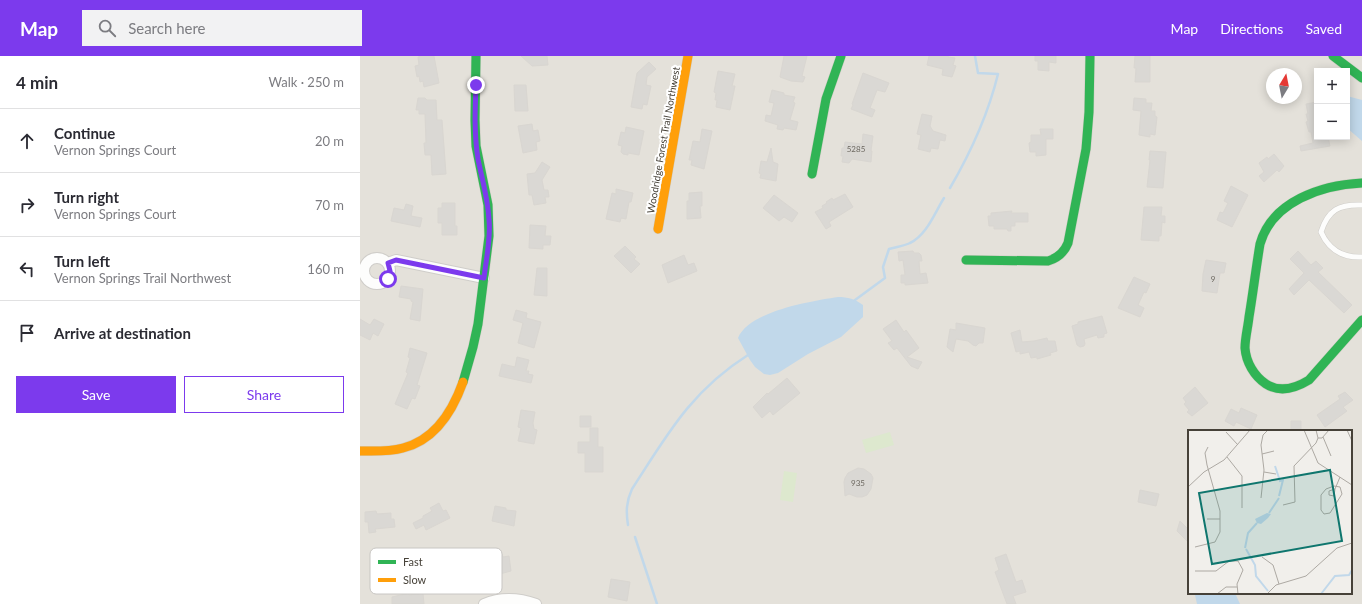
<!DOCTYPE html>
<meta charset="utf-8">
<style>
body{margin:0;font-family:Lato,sans-serif;background:#f2f2f3;color:#2b2b33}
.controls{position:absolute;right:12px;top:12px;display:grid;overflow:hidden;border-radius:0px;box-shadow:0 2px 10px #0003}
.controls button{width:36px;height:36px;display:grid;place-items:center;padding:0;border:0;border-bottom:1px solid #e1e1e2;background:#fff;color:#2b2b33;font:20px sans-serif}
.compass{position:absolute;left:906px;top:12px;width:36px;height:36px;border-radius:50%;background:#fff;box-shadow:0 2px 10px #0003;rotate:10deg}
.stop{position:absolute;width:12px;height:12px;margin:-9px;border:3px solid #7c3aed;border-radius:50%;background:#fff}
.stop.end{background:#7c3aed;border-color:#fff;box-shadow:0 1px 4px #0008}
.list{margin:0;padding:0;list-style:none}
h2{display:flex;justify-content:space-between;align-items:center;height:52px;margin:0;padding:0 16px;font-size:17px}
h2 small{font-size:13px;font-weight:400;color:#7c7c81}
.list li{display:grid;grid-template-columns:26px 1fr auto;gap:12px;align-items:center;box-sizing:border-box;height:64px;padding:0 16px;border-top:1px solid #e1e1e2}
.list b{display:block;font-size:15px;white-space:nowrap}
.list p{margin:0;font-size:13px;white-space:nowrap;color:#7c7c81}
.list em{font-size:13px;font-style:normal;color:#7c7c81}
.actions{display:flex;gap:8px;padding:12px 16px}
.actions a{flex:1;padding:9px 0;border:1px solid #7c3aed;border-radius:0px;text-align:center;font-size:14px;color:#7c3aed}
.actions .main{background:#7c3aed;color:#fff}
.icon{flex:none;width:22px;height:22px;fill:none;stroke:currentColor;stroke-width:2;stroke-linecap:round;stroke-linejoin:round}
.map{position:relative;flex:none;width:1002px;height:548px;overflow:hidden}
header{display:flex;align-items:center;gap:24px;box-sizing:border-box;height:56px;padding:0 20px;background:#7c3aed;color:#fff}
header strong{font-size:19px}
nav{display:flex;gap:22px;margin-inline-start:auto;font-size:14px}
.search{width:280px;height:36px;background:#f2f2f3;display:flex;align-items:center;gap:10px;box-sizing:border-box;padding:0 14px;border-radius:0px;color:#7c7c81;font-size:15px}
main{display:flex}
aside{flex:1;background:#fff}
.map>svg:first-child{display:block}
.residential{fill:#e4e1da;fill-rule:evenodd}
.green{fill:#dde8ce}
.water{fill:#c1d8ea}
.lines{fill:none;stroke-linecap:round;stroke-linejoin:round}
.stream{stroke:#c1d8ea;stroke-width:2.5}
.building{fill:#dad8d4;stroke:#d9d6d1}
.lane-casing{stroke:#cfcdc9;stroke-width:6}
.street-casing{stroke:#cfcdc9;stroke-width:12}
.fast-casing{stroke:#cfccc3;stroke-width:10}
.slow-casing{stroke:#cfccc3;stroke-width:10}
.lane{stroke:#fdfdfc;stroke-width:5}
.street{stroke:#fdfdfc;stroke-width:10}
.fast{stroke:#30b455;stroke-width:9}
.slow{stroke:#ff9f0a;stroke-width:9}
.route{stroke:#7c3aed;stroke-width:5}
.labels{text-anchor:middle;stroke-width:4;stroke-linejoin:round;paint-order:stroke}
.number-label{font-size:8px;fill:#6c6860}
.street-label{font-size:10px;fill:#464138;stroke:#fff}
.inset-river{fill:none;stroke:#c1d8ea;stroke-width:2}
.inset-road{fill:none;stroke:#ada9a3;stroke-width:1}
.view{fill:#0f766e;fill-opacity:0.15;stroke:#0f766e;stroke-width:2}
.inset-edge{fill:none;stroke:#464138;stroke-width:2}
.key{fill:#fff;stroke:#c8c6c3;stroke-width:1}
.key-label{font-size:11px;fill:#464138}
</style>
<header>
<strong>Map</strong>
<div class="search"><svg class="icon" aria-label="search" viewBox="0 0 24 24"><circle cx="10" cy="10" r="6"/><path d="M15 15l6 6"/></svg>Search here</div>
<nav><a>Map</a><a>Directions</a><a>Saved</a></nav>
</header>
<main>
<aside>
<h2>4 min<small>Walk · 250 m</small></h2>
<ul class="list">
<li><svg class="icon" aria-label="ahead" viewBox="0 0 24 24"><path d="M12 20V5M6 11l6-6 6 6"/></svg><div><b>Continue</b><p>Vernon Springs Court</p></div><em>20 m</em></li>
<li><svg class="icon" aria-label="right" viewBox="0 0 24 24"><path d="M7 20v-9h11M14 6l5 5-5 5"/></svg><div><b>Turn right</b><p>Vernon Springs Court</p></div><em>70 m</em></li>
<li><svg class="icon" aria-label="left" viewBox="0 0 24 24"><path d="M17 20v-9H6M10 6l-5 5 5 5"/></svg><div><b>Turn left</b><p>Vernon Springs Trail Northwest</p></div><em>160 m</em></li>
<li><svg class="icon" aria-label="arrive" viewBox="0 0 24 24"><path d="M6 21V4h12l-3 4 3 4H6"/></svg><div><b>Arrive at destination</b></div></li>
</ul>
<div class="actions"><a class="main">Save</a><a>Share</a></div>
</aside>
<div class="map">
<svg width="1002" height="548" viewBox="0 0 1002 548">
<rect width="100%" height="100%" fill="#f1efeb"/>
<!-- residential -->
<path class="residential" d="M0,0h1002v548h-1002zM957,15h30v66h-30zM912,18h24v24h-24zM829,375h162v162h-162z"/>
<!-- green -->
<path class="green" d="M530,376l4,13 -28,8 -4,-13z
M424,415l13,2 -4,29 -13,-2z"/>
<!-- water -->
<path class="water" d="M987,40l15,4v41l-15,-13z
M478,241c10,0 17,2 25,8v12l-22,20 -33,17 -30,19 -8,2 -6,-1 -9,-7 -5,-7 -12,-22c11,-27 74,-37 100,-41z
M833,537h42l5,11h-43l-2,-9z"/>
<g class="lines">
<!-- stream -->
<path class="stream" d="M590,132c21,-36 38,-73 48,-114l-20,-1 -3,-17
M495,244l30,-22 -2,-11 6,-18c7,-2 15,-3 21,-6 17,-8 25,-31 34,-45
M268,469c-2,-13 -2,-23 4,-36 35,-54 59,-98 116,-134
M275,481l22,67"/>
</g>
<!-- building -->
<path class="building" d="M62,0h12l5,27 -15,4 -1,-6 -3,1 -1,-6 -2,1 -2,-11 4,-1 -1,-8z
M161,0h26l1,9 -16,1z
M424,0h23l-5,20 3,1 -2,5 -12,-1 -11,-4z
M569,0h19v1l7,1 -2,7 3,1 -4,11 -10,-2 1,-6 -16,-4z
M675,0h21v7l-7,-1v9l-11,-1v-9h-3z
M775,0h15v26h-15l1,-14h-2z
M289,6l7,7 -9,8 -1,8 5,1 -4,19 -4,-1 -1,5 -11,-2 6,-34z
M358,15l17,3 -3,12h3l-5,24 -14,-3 1,-7h-2l1,-7 -2,-1z
M503,17l26,10 -4,9 -8,-2 -7,18 5,2 -3,7 -21,-8 2,-4 -1,-1z
M154,29h12l2,26h-13z
M412,34l12,3v2l11,2 -2,5 2,1 -5,17 8,2 -2,8 -12,-2 -1,2 -6,-1 1,-4 -13,-4 1,-6 5,1 3,-13 -5,-1z
M58,42h7l2,2h9l1,20h5l4,54 -14,1 -1,-20h-6l-1,-12h2l-1,-29h-6v-4h-3z
M774,42l12,1v4h6l-1,8h4v5l2,1 -2,18 -5,-1v3l-11,-2 2,-24 -8,-1z
M957,46v35h11l2,9 -29,5 -1,-5 13,-3 -2,-11h-2l-3,-10 2,-1 -2,-7h2l-2,-10z
M562,58l10,2 -2,10 3,5 13,4 -1,6 -5,-1 -2,9 -7,-1 -1,4 -12,-3 3,-14 -4,-1z
M172,68l1,7 5,-1 2,11 -4,1 1,8 -14,3 -5,-27z
M266,71l18,4 -5,24 -11,-2v2l-5,-1 -2,-2 1,-6 -4,-1 3,-13 4,1z
M342,73l10,2 -8,38 -13,-4 1,-5h-3l4,-19 7,1z
M680,73h13v10h-7v16l-10,1v-4h-6l-1,-9 2,-1v-7h10z
M503,78l10,2 -2,15h1l-1,11 -19,-3 -3,4 -7,-1 1,-6h-2l1,-8h2l1,-6 17,2z
M411,92l2,14 5,2 -2,17 -16,-3 1,-4 -2,-1 2,-12 6,1z
M790,95l16,1 -3,36 -16,-1 3,-27h-1z
M914,98l10,12 -5,6 -2,-2 -13,12 -5,-6 5,-4 -5,-9 8,-6 1,2z
M182,106l8,5 -8,13 2,10h4l1,7h-4l1,6 -12,2 -2,-10h-3l-2,-21 8,-1z
M871,130l17,9 -16,32 -15,-7 3,-8 3,1 5,-10 -4,-2z
M256,133l17,4 -2,9h-2l-3,17 -5,-1 -1,4 -14,-3 6,-26 4,1z
M342,136v14h-2l1,12 -14,1v-18h2v-8z
M485,138l8,13 -24,15 2,4 -5,3 -11,-17 8,-4 -1,-2 5,-3 -1,-1 6,-4 1,2z
M414,139l24,18 -6,9 -8,-5 -5,4 -16,-13z
M82,147h13v23h2v9h-15v-12h-4v-15h4z
M46,148l7,2 -2,10 11,2 -2,9 -29,-6 3,-13 10,2z
M784,151h18l-1,9h4v7l-3,-1 -1,14h-2v5l-18,-1z
M652,155l-1,2h17v9h-13v4h-4v5h-3l-1,-2h-13v-3h-5l-1,-10h3v-3z
M170,169l16,1 -1,10h6l-1,9h-7v4l-14,-1z
M265,190l11,11 -2,2 6,5 -9,9 -17,-17z
M553,195l1,2h5l2,2 1,6h-3l1,13 6,-1 2,10 -23,2v-2h-4v-8h4l-2,-15 -4,1 -1,-9z
M938,195l13,14 5,-4 7,7 -5,4 34,33 -8,8 -35,-33 -15,15 -5,-6 15,-16 -14,-14z
M324,199l4,10 6,-2 3,8 -29,12 -6,-18z
M846,204l20,3 -2,10h-4l-3,20 -15,-2 1,-17z
M177,212h10v28l-13,-1z
M774,221l16,7 -4,9 -2,-1 -6,13 6,3 -4,9 -22,-9z
M41,230l22,3 -3,32 -10,-2 3,-17 -2,-1v-2l-12,-2z
M156,254l11,3 -1,5 15,4 -7,26 -16,-5 5,-20 -10,-3z
M742,260l5,17 -3,1v3l-6,1 -1,-3 -13,4 1,5 -1,2 -4,1 -3,-2 -5,-19 6,-2v-2z
M0,263l10,6 4,-6 10,5 -6,12 -5,-3 -3,7 -10,-5z
M536,264l8,12 2,-2 13,18 -12,9 15,5 -4,7 -7,-3 -14,-18 -3,2 -6,-7 4,-2 -9,-12z
M596,267l29,5 -2,15h-4l-3,3 -3,-1 -5,-4 -12,-2 -3,13 -6,-5 3,-18 6,1z
M660,274l2,12 12,-1 13,-3 1,3h7l2,10 -7,2 1,2 -14,4v-2l-6,1 -2,-6 -9,2v-3l-4,1 -5,-19z
M50,292l17,5 -10,32 3,1 -5,13 -3,-1 -5,11 -12,-5 13,-31 -2,-1 4,-14 -2,-1z
M157,301l12,3 -3,11h3l-1,3 5,1 -2,8 -32,-7 3,-12 13,3z
M427,322l13,15 -27,22 -3,-4 -8,7 -9,-11 14,-14 1,1z
M835,331l13,16 -16,13 -5,-4 2,-2 -5,-6 2,-2 -3,-4z
M985,336l8,8 -10,7 4,4 -22,16 -8,-12 23,-16 -2,-3z
M881,352l16,7 -6,14 -15,-7 -2,4 -9,-5 6,-12 8,4z
M161,354l14,2 -2,11 1,6 3,1 -3,14 -16,-3 3,-13 -3,-1z
M220,360h11v11h-11z
M931,365h10v10h-10z
M230,372h8v19h5v25h-18v-19h-7v-11h12z
M498,412l6,1 7,5 2,4 -2,11 -4,6 -5,2h-5l-8,-3 -4,2 -1,-14 1,-4 3,-5z
M780,434l19,4 -3,12 -18,-4z
M79,447l4,8 3,-1 4,8 -24,12 -2,-5 -8,4 -3,-6 10,-5v-2l9,-5 -2,-3z
M135,450l11,2v2l10,1 -2,15 -22,-5z
M16,455l1,3 14,-1v6h3l1,8 -20,2 1,3 -7,1 -1,-11h-3v-10z
M820,465l9,9v13l-12,-12z
M142,498l1,3 6,-1 2,15 -15,4v-2l-7,1v-2l-10,2 -1,-9 3,-1 -1,-2 14,-2 -1,-5z
M646,498l10,28 6,-2 4,12 -13,4 3,8h-9l-12,-32 4,-2 -4,-12z
M251,523l19,3 -3,19 -19,-4z
M49,537v2l14,-2 1,11h-32v-7z"/>
<g class="lines">
<defs>
<path id="lane" d="M1002,149c-23,-1 -34,5 -41,27 8,18 21,26 41,25"/>
<path id="street" d="M4 215a13 13 0 1 1 26 0a13 13 0 1 1-26 0Z
M28,207l8,-3 88,18
M124,548c17,-7 35,-6 52,0"/>
<path id="fast" d="M973,0l29,22
M452,118l14,-75 15,-43
M1002,127c-40,2 -90,18 -102,61 -4,24 -7,49 -11,73 -1,10 -4,21 -4,31 1,14 9,28 21,36 14,9 30,4 43,-4l53,-60
M606,204l82,1c10,-3 16,-8 20,-18l18,-94 3,-37 1,-56
M103,326l10,-35 5,-23 11,-88 -1,-31 -12,-59 -1,-26 1,-64"/>
<path id="slow" d="M298,173l30,-173
M0,395c14,0 29,1 43,-3 32,-8 50,-38 60,-66"/>
</defs>
<!-- lane casing -->
<use href="#lane" class="lane-casing"/>
<!-- street casing -->
<use href="#street" class="street-casing"/>
<!-- fast casing -->
<use href="#fast" class="fast-casing"/>
<!-- slow casing -->
<use href="#slow" class="slow-casing"/>
<!-- lane -->
<use href="#lane" class="lane"/>
<!-- street -->
<use href="#street" class="street"/>
<!-- fast -->
<use href="#fast" class="fast"/>
<!-- slow -->
<use href="#slow" class="slow"/>
</g>
<g class="lines">
<!-- route -->
<path class="route" d="M28,223l2,-8 -2,-8 8,-3 88,18c2,-19 7,-39 5,-58 -1,-21 -7,-41 -11,-61 -4,-25 -3,-49 -2,-74"/>
</g>
<g class="labels">
<!-- number labels -->
<g class="number-label">
<text x="496" y="96">5285</text>
<text x="853" y="226">9</text>
<text x="498" y="430">935</text>
</g>
<!-- street labels -->
<g class="street-label">
<text transform="translate(303 84) rotate(-80)" y="4">Woodridge Forest Trail Northwest</text>
</g>
</g>
<!-- overview -->
<g transform="translate(828 374)">
<rect width="164" height="164" fill="#f1efeb"/>
<path d="M79,83l4,1 -3,4 -7,6 -4,-1 -2,-4z" fill="#c1d8ea"/>
<path class="inset-river" d="M87,36l5,15 3,-1 -4,16M81,83l10,-15M57,118l3,-15 9,-10M58,119l9,16 1,11 12,15M133,164l14,-18 14,-1 3,-5"/>
<path class="inset-road" d="M116,0l14,33 34,22M159,0l5,11M38,2l12,13M135,7l8,19M130,8h4l7,-8M74,24l12,-3M39,27l15,19v32M76,42l12,2M146,56l6,1 2,7 -12,19 -6,1 -3,-4v-15l5,-6zM0,57l16,-15 20,-12 26,-30M147,59l-1,7 -5,-1v-4l6,-2 5,-12M73,68l3,-28 -3,-25 2,-10 5,-5M95,75l12,-3 -1,-36 22,-23 2,-5 -2,-8M19,89h13M7,117l20,-5 5,-10v-21l-13,-46 -2,-12 3,-6M74,127l11,8 6,19M7,141h21l13,-10h9l5,9 -6,14 1,10M29,164l9,-7h11M79,164l9,-9 30,-9 31,-28 15,-5"/>
<path class="view" d="M142,40l12,71 -130,23 -13,-71z"/>
<rect width="164" height="164" class="inset-edge"/>
</g>
<!-- legend -->
<rect x="10" y="492" width="132" height="46" rx="6" class="key"/>
<rect x="18" y="504" width="18" height="4" fill="#30b455"/>
<rect x="18" y="522" width="18" height="4" fill="#ff9f0a"/>
<g class="key-label">
<text x="43" y="510">Fast</text>
<text x="43" y="528">Slow</text>
</g>
</svg>
<div class="controls">
<button>+</button>
<button>−</button>
</div>
<svg class="compass" viewBox="-18 -18 36 36"><path d="M0-13l5 13h-10z" fill="#e53935"/><path d="M0 13l5-13h-10z" fill="#7c7c81"/></svg>
<div class="stop" style="left:28px;top:223px"></div>
<div class="stop end" style="left:116px;top:29px"></div>
</div>
</main>
